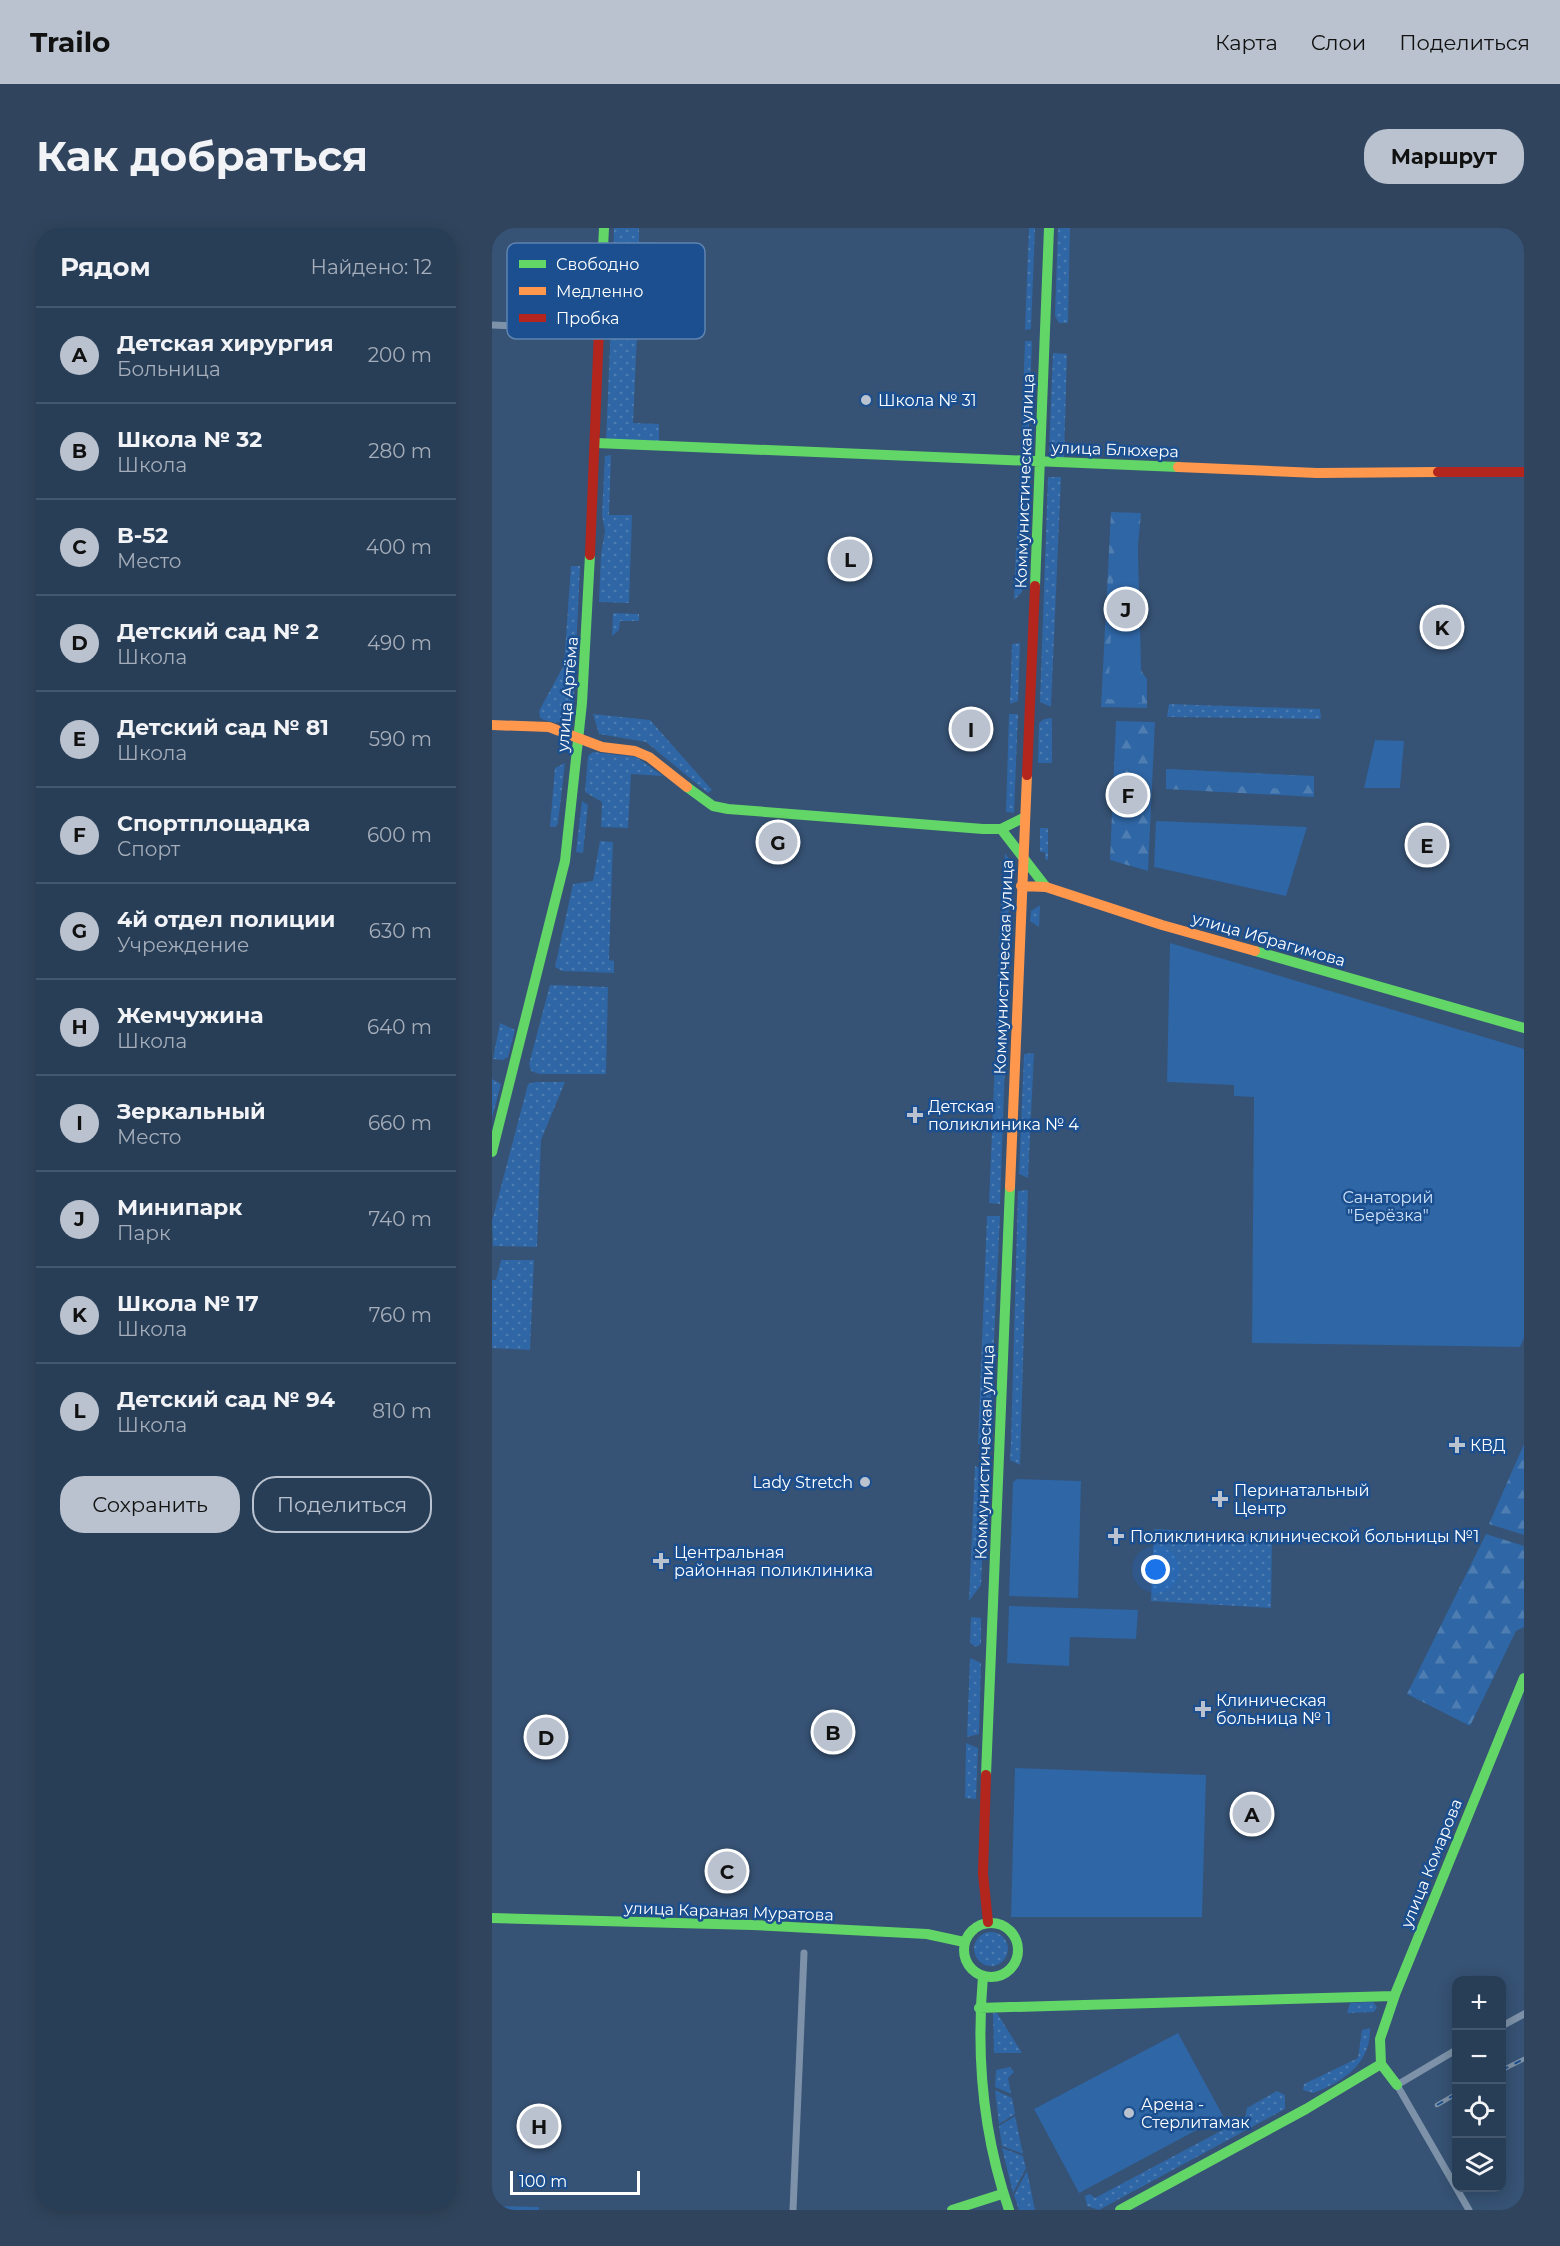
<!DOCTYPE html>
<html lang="ru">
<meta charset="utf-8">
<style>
body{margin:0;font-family:Montserrat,sans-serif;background:#30455d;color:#f1f3f6}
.controls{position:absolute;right:18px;bottom:18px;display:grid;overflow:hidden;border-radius:12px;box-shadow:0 3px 15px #0003}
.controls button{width:54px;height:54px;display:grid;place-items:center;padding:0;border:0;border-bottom:2px solid #44576d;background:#283e57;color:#f1f3f6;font:30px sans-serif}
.scale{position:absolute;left:18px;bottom:15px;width:130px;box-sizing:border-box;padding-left:6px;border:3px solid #fff;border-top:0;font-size:16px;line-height:21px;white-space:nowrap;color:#fff;-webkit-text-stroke:4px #1b4f8f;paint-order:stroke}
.you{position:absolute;left:664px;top:1342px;width:21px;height:21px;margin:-15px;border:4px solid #fff;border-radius:50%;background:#1a73e8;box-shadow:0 0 0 9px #1a73e833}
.badge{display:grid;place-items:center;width:39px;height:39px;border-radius:50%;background:#b9c2ce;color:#111;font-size:20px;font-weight:700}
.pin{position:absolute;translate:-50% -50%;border:3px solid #fff;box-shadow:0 2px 6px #0006}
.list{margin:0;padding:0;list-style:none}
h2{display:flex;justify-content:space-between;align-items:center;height:78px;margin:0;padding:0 24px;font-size:26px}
h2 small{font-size:20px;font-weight:400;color:#a5aeba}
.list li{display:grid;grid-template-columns:39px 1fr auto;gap:18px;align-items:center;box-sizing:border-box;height:96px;padding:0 24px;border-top:2px solid #44576d}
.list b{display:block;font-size:22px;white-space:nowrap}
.list p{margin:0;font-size:20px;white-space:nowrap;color:#a5aeba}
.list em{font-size:20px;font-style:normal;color:#a5aeba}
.actions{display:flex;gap:12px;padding:18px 24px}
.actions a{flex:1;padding:14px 0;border:2px solid #b9c2ce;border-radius:24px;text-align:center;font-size:21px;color:#b9c2ce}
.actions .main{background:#b9c2ce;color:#111}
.icon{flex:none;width:33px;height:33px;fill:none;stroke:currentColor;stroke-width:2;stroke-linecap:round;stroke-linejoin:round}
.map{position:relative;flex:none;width:1032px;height:1982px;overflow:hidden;border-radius:24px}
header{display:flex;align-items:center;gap:36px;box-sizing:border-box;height:84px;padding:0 30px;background:#b9c2ce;color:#111}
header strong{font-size:28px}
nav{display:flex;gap:33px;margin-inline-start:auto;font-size:21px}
.intro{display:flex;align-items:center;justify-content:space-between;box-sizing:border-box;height:144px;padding:0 36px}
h1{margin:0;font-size:42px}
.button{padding:15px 27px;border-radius:24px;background:#b9c2ce;color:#111;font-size:21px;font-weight:700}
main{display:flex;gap:36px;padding:0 36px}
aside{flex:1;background:#283e57;border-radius:24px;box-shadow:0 3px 15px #0003}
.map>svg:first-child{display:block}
.grass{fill:url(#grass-dots)}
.forest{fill:url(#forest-firs)}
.park{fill:#2f66a5}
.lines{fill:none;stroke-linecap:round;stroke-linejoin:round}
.street{stroke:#7d92a8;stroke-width:7}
.fast{stroke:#63d668;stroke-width:10}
.slow{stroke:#ff974d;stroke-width:10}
.jam{stroke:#b3261e;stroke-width:10}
.rail-casing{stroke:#7e92a7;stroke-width:4.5}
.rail{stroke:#1b4f8f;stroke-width:2;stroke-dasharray:7;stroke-linecap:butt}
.poi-dot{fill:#b9c2ce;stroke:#1b4f8f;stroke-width:2}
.labels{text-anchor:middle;stroke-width:5;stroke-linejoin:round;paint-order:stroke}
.poi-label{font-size:16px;fill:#fff;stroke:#1b4f8f;text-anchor:start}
.street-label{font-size:16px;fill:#fff;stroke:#1b4f8f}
.park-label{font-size:16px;fill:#cfe3fa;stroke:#1b4f8f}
.key{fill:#1b4f8f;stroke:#5f84b1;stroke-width:1.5}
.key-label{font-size:16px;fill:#fff}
</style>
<header>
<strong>Trailo</strong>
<nav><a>Карта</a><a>Слои</a><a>Поделиться</a></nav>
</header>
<div class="intro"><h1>Как добраться</h1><a class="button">Маршрут</a></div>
<main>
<aside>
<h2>Рядом<small>Найдено: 12</small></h2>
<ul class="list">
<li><span class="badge">A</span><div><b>Детская хирургия</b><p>Больница</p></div><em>200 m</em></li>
<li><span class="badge">B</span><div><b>Школа № 32</b><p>Школа</p></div><em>280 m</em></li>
<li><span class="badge">C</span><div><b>B-52</b><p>Место</p></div><em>400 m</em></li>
<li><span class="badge">D</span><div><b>Детский сад № 2</b><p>Школа</p></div><em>490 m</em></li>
<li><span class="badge">E</span><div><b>Детский сад № 81</b><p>Школа</p></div><em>590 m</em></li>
<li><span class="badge">F</span><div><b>Спортплощадка</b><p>Спорт</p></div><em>600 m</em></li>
<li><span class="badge">G</span><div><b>4й отдел полиции</b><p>Учреждение</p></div><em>630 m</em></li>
<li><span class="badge">H</span><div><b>Жемчужина</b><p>Школа</p></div><em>640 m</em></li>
<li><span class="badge">I</span><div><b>Зеркальный</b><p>Место</p></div><em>660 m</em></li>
<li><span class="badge">J</span><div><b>Минипарк</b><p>Парк</p></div><em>740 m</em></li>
<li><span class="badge">K</span><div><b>Школа № 17</b><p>Школа</p></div><em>760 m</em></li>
<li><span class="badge">L</span><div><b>Детский сад № 94</b><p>Школа</p></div><em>810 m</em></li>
</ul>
<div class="actions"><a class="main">Сохранить</a><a>Поделиться</a></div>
</aside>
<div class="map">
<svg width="1032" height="1982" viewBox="0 0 1032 1982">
<defs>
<pattern id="grass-dots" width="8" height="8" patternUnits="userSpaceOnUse" patternTransform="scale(1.5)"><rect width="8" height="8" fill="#2f66a5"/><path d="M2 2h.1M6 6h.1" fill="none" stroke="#4e7db2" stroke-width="1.8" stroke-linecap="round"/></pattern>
<pattern id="forest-firs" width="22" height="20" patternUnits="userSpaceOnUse" patternTransform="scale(1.5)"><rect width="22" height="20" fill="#2f66a5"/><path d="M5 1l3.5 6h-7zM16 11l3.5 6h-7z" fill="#4e7db2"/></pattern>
</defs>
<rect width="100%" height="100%" fill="#365274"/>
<!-- grass -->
<path class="grass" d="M122,0h25v14l23,1v19l-49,-3z
M537,0h6l-4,101 -6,1z
M566,0h12l-2,95h-9l-4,-7z
M121,45l6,1 1,49 17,13 -4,87 26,1v19l-53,-2z
M533,113h7l-4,112 -7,1z
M561,125l14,1 -3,104 -8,-1 -7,-6z
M119,227l-2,60h23l-3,88 -30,-1 2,-48 4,-23 -3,-16 3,-59z
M556,249h13l-10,230 -11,-5z
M528,251l8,2 -4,57 -7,2z
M524,320h7l-1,44 -8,8z
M79,338h9l-7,151c-11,7 -21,7 -33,1l-1,-7 25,-46z
M121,385l26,1v7h-19l-1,9 -7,6z
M528,415l-2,58 -8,3 2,-60z
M677,476l151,5 1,10 -154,-2z
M101,486l57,6 62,70 -4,3 -62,-51 -47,-8z
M517,486h9l-4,99 -8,-1z
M560,490v45h-14l1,-40 5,-4z
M101,524l43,5 27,19 -32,-2 -3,54 -27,-1 1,-25 -17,-10 3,-36z
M73,535l-7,60 -2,4h-6l5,-59z
M90,573l6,4 -5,48 -7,-1z
M548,600h8v32l-3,-1v-7h-5z
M108,613l13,1 -4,118 5,1v12l-52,-2 -7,-4 18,-83 20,-3z
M513,625l6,9 -4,82 -8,-1z
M548,677l-1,22 -9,-6 1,-10z
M507,726h9l-4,79 -8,-1z
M58,757l58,2 -2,87h-67l-8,-3 -2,-7z
M8,795l15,7 -7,27 -5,3 -10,-1z
M542,825l-6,125 -9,-4 5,-120z
M507,829l6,7 -5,140 -11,-1 6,-142z
M0,851l9,5 -9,34z
M44,854h29l-24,58 -4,107 -44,-1 -1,-25 36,-137z
M536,962l-8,275 -10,-5 1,-18 7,-251z
M495,988h13l-11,228h-11z
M9,1032h33l-4,90 -38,-2v-68h4z
M483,1238l11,5 -5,114 -12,16z
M662,1301l118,7 -1,72 -120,-7z
M479,1389l10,1v26l-5,3 -6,-4z
M478,1430l11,5 -2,71 -12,3z
M474,1515l12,5 -2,51 -11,-1z
M482 1721a17 17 0 1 1 34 0a17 17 0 1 1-34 0Z
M881,1774l4,5 -3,5 -27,1 3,-10z
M501,1785h4l25,40h-28z
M878,1800c1,36 -27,54 -57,65l-10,-3 1,-6 54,-26 4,-28z
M518,1839l4,5 -6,6 3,16 -16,-7 1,-17z
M503,1862l17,8 3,16 -16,10z
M785,1863l8,4v14l-186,101 -12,-4 -2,-10 5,-2 5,4 150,-80 2,-10z
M523,1888l8,38 -21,-8 -3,-20z
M510,1920l21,8 3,12 -13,25z
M535,1943l8,39h-16l-5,-15z
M0,1978l47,1v3h-47z"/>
<!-- forest -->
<path class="forest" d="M619,284l30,1 -13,139 19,27v29l-46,-1z
M624,493l39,1 -7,149 -38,-11z
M674,541l148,7v21l-148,-8z
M1032,1216v91l-35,-11z
M994,1306l38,12v81l-8,4 -46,95 -63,-32z"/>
<!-- park -->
<path class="park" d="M645,285l5,190 -34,-4 8,-181h9z
M883,512l29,1 -4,47h-36z
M674,541l140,7v14l-140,-8z
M664,593l151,6 -21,69 -132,-29z
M678,715l354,106v289l-4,9 -268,-4 2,-246 -20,-1v-11l-67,-3z
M525,1251l64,2 -3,117 -69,-2 4,-114z
M517,1378l129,4 -2,29 -66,-2 -1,29 -62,-3z
M523,1540l191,7 -4,142h-191z
M686,1805l45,83 -144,77 -45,-84z"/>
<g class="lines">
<!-- street -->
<path class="street" d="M0,97l107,4
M1010,1798l22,-12
M964,1822l-59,35 72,125
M301,1982l11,-257"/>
<!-- fast -->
<path class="fast" d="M107,101l5,-101
M104,215l582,24
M543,358l14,-358
M195,559l26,19 15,3 255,20h18l24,-12
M509,601l45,58
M763,723l269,77
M0,924l73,-291 17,-158 8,-148
M494,1547l24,-588
M0,1690l260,7 175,9 37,8
M472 1722a27 27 0 1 1 54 0a27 27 0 1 1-54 0Z
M491,1748c-7,79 0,159 26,234
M487,1780l415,-12
M889,1836l-1,-25 16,-47 128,-314
M889,1836l16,21
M460,1982l50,-16
M628,1982l186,-101 75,-45"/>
<!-- slow -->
<path class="slow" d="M686,239l139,6 121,-1
M0,497l57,2 53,20 33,4 14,6 38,30
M529,658l25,1 116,38 93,26
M518,959l17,-412"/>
<!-- jam -->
<path class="jam" d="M946,244h86
M98,327l9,-226
M535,547l8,-189
M494,1547l-3,99 5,48"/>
<defs>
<path id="rail" d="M1010,1842l22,-11
M945,1877l19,-11"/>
</defs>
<!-- rail casing -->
<use href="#rail" class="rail-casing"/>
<!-- rail -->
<use href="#rail" class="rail"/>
</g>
<!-- markers -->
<g class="poi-dot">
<circle cx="374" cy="172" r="6"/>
<path d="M420 878h6v6h6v6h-6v6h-6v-6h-6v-6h6z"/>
<path d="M962 1208h6v6h6v6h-6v6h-6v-6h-6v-6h6z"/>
<circle cx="373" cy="1254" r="6"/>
<path d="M725 1262h6v6h6v6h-6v6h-6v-6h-6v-6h6z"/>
<path d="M621 1299h6v6h6v6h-6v6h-6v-6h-6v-6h6z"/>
<path d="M166 1324h6v6h6v6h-6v6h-6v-6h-6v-6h6z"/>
<path d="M708 1472h6v6h6v6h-6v6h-6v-6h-6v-6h6z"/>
<circle cx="637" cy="1885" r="6"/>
</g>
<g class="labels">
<!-- poi labels -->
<g class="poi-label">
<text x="386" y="178">Школа № 31</text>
<text x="436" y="884">Детская<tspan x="436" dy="18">поликлиника № 4</tspan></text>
<text x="978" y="1223">КВД</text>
<text x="361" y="1260" text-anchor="end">Lady Stretch</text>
<text x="742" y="1268">Перинатальный<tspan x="742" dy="18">Центр</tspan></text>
<text x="638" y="1314">Поликлиника клинической больницы №1</text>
<text x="182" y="1330">Центральная<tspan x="182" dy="18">районная поликлиника</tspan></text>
<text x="724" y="1478">Клиническая<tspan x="724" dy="18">больница № 1</tspan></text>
<text x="649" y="1882">Арена -<tspan x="649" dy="18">Стерлитамак</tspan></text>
</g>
<!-- street labels -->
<g class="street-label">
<text transform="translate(623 221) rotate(2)" y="6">улица Блюхера</text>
<text transform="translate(532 253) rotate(-88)" y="6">Коммунистическая улица</text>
<text transform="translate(75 466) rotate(-85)" y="6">улица Артёма</text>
<text transform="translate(777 711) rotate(16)" y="6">улица Ибрагимова</text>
<text transform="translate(511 739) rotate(-88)" y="6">Коммунистическая улица</text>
<text transform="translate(492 1224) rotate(-88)" y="6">Коммунистическая улица</text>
<text transform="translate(939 1635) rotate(-68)" y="6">улица Комарова</text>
<text transform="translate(237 1683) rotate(2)" y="6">улица Караная Муратова</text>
</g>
<!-- park labels -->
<g class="park-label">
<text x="896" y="975">Санаторий<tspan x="896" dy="18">"Берёзка"</tspan></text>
</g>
</g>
<!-- legend -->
<rect x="15" y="15" width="198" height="96" rx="9" class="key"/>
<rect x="27" y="32" width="27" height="8" fill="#63d668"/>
<rect x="27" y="59" width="27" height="8" fill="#ff974d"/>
<rect x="27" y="86" width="27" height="8" fill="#b3261e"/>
<g class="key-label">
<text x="64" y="42">Свободно</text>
<text x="64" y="69">Медленно</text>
<text x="64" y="96">Пробка</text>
</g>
</svg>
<div class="controls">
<button>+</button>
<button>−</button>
<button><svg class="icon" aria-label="locate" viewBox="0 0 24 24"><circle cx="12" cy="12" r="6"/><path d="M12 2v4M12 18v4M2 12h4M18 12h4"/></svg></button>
<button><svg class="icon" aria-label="layers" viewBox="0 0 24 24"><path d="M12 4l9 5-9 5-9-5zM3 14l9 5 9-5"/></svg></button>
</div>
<div class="scale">100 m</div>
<div class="you"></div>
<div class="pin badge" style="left:760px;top:1586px">A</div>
<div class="pin badge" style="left:341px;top:1504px">B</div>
<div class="pin badge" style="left:235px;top:1643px">C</div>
<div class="pin badge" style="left:54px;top:1509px">D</div>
<div class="pin badge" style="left:935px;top:617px">E</div>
<div class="pin badge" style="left:636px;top:567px">F</div>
<div class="pin badge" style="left:286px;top:614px">G</div>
<div class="pin badge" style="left:47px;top:1898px">H</div>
<div class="pin badge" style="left:479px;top:501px">I</div>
<div class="pin badge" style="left:634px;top:381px">J</div>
<div class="pin badge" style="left:950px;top:399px">K</div>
<div class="pin badge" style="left:358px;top:331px">L</div>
</div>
</main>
